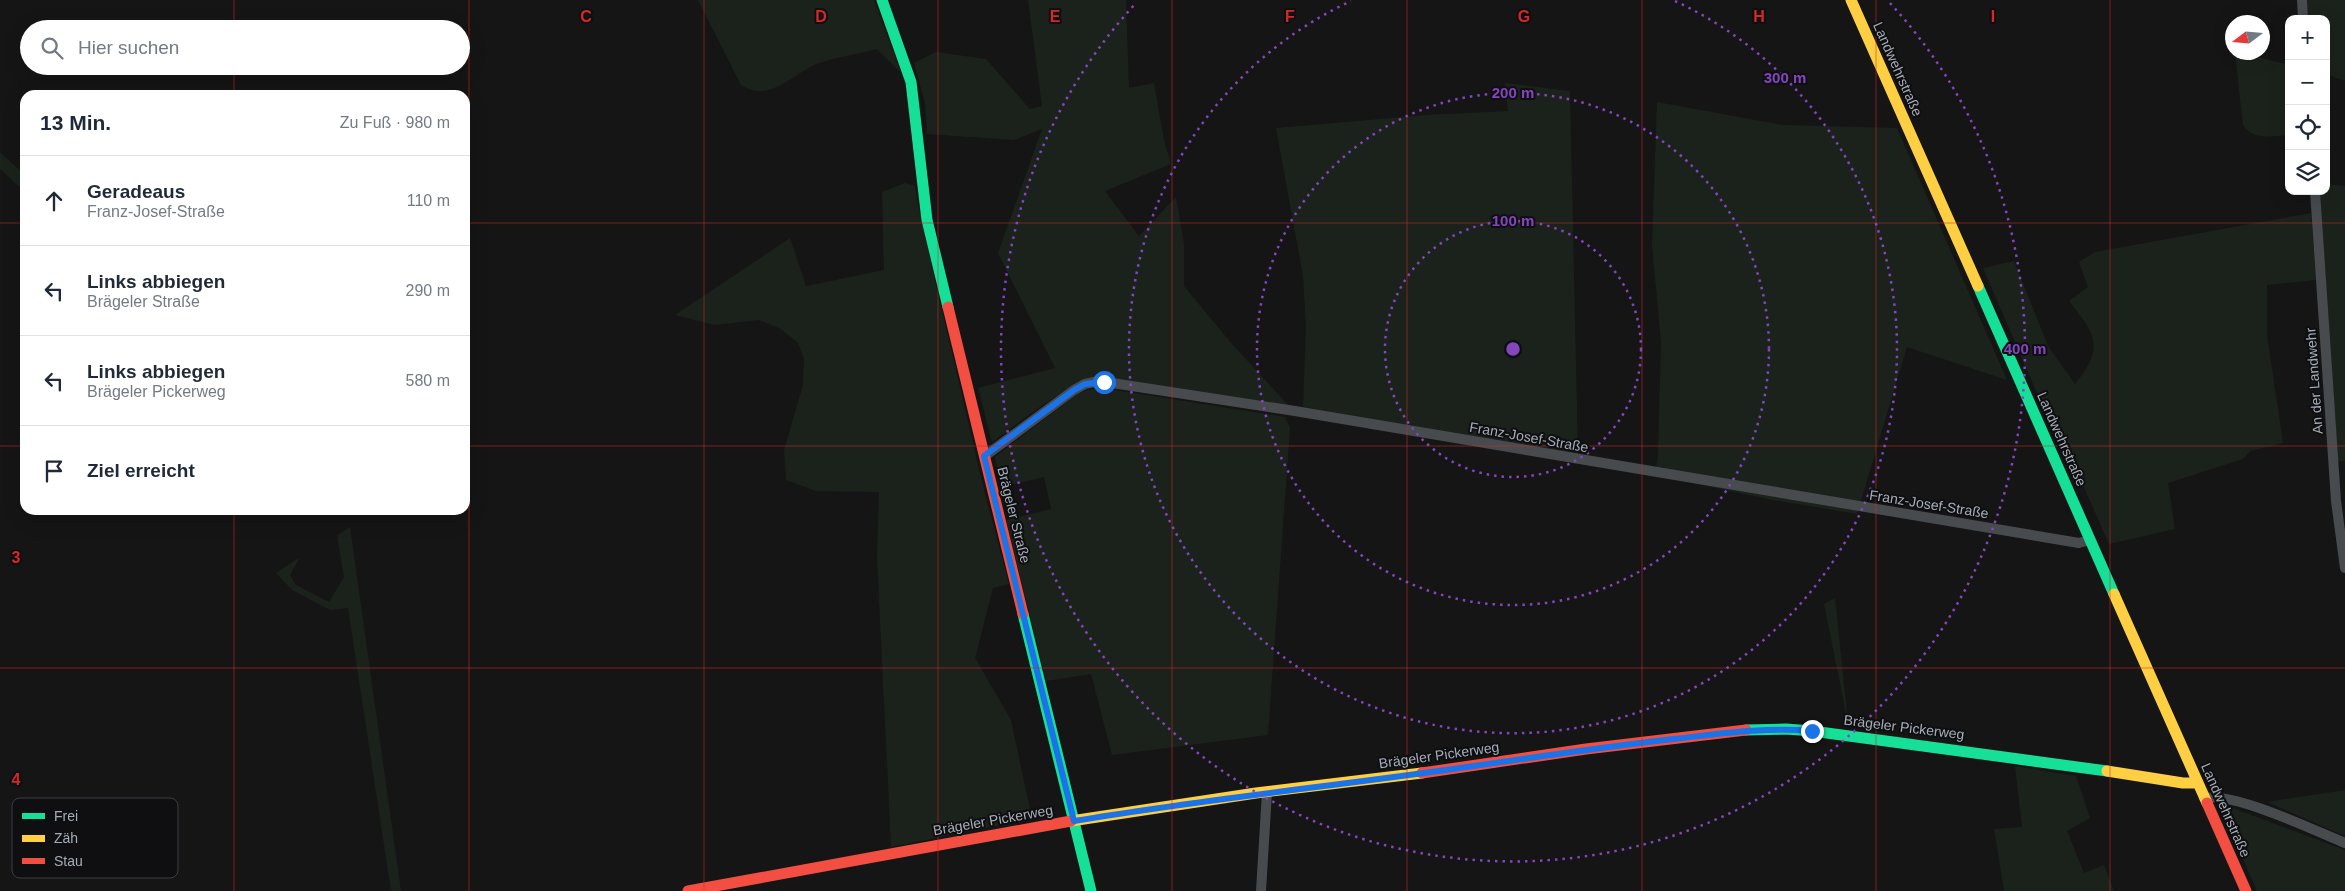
<!DOCTYPE html>
<html lang="de">
<meta charset="utf-8">
<style>
body{margin:0;font-family:Arial,sans-serif;background:#f2f2f3;color:#1f2937}
.controls{position:absolute;right:15px;top:15px;display:grid;overflow:hidden;border-radius:10px;box-shadow:0 5px 20px #0002}
.controls button{width:45px;height:45px;display:grid;place-items:center;padding:0;border:0;border-bottom:1px solid #e0e1e3;background:#fff;color:#1f2937;font:25px sans-serif}
.compass{position:absolute;left:2225px;top:15px;width:45px;height:45px;border-radius:50%;background:#fff;box-shadow:0 5px 20px #0002;rotate:254deg}
.stop{position:absolute;width:15px;height:15px;margin:-11px;border:4px solid #1a73e8;border-radius:50%;background:#fff}
.stop.end{background:#1a73e8;border-color:#fff;box-shadow:0 1px 5px #0008}
.list{margin:0;padding:0;list-style:none}
h2{display:flex;justify-content:space-between;align-items:center;height:65px;margin:0;padding:0 20px;font-size:21px}
h2 small{font-size:16px;font-weight:400;color:#747a83}
.list li{display:grid;grid-template-columns:32px 1fr auto;gap:15px;align-items:center;box-sizing:border-box;height:90px;padding:0 20px;border-top:1px solid #e0e1e3}
.list b{display:block;font-size:19px;white-space:nowrap}
.list p{margin:0;font-size:16px;white-space:nowrap;color:#747a83}
.list em{font-size:16px;font-style:normal;color:#747a83}
.icon{flex:none;width:28px;height:28px;fill:none;stroke:currentColor;stroke-width:2;stroke-linecap:round;stroke-linejoin:round}
.map{position:relative;flex:none;width:2345px;height:891px;overflow:hidden}
.search{position:absolute;background:#fff;box-shadow:0 5px 20px #0002;left:20px;top:20px;width:450px;height:55px;display:flex;align-items:center;gap:12px;box-sizing:border-box;padding:0 18px;border-radius:28px;color:#747a83;font-size:19px}
.panel{position:absolute;background:#fff;box-shadow:0 5px 20px #0002;left:20px;top:90px;width:450px;height:425px;border-radius:15px}
.map>svg:first-child{display:block}
.green{fill:#1b221b}
.lines{fill:none;stroke-linecap:round;stroke-linejoin:round}
.street{stroke:#484b4e;stroke-width:10}
.fast{stroke:#16e098;stroke-width:11}
.slow{stroke:#ffcf43;stroke-width:11}
.jam{stroke:#f24e42;stroke-width:11}
.route{stroke:#1a73e8;stroke-width:6}
.grid{fill:none;stroke:#d62828;stroke-width:1;stroke-opacity:0.55}
.ring{fill:none;stroke:#8346bd;stroke-width:2.5;stroke-dasharray:2.5 5}
.labels{text-anchor:middle;stroke-width:4;stroke-linejoin:round;paint-order:stroke}
.street-label{font-size:14px;fill:#a5adb7;stroke:#0f0f11}
.key{fill:#0f0f11;stroke:#3c3e43;stroke-width:1}
.key-label{font-size:14px;fill:#a5adb7}
.grid-label{font-size:16px;text-anchor:middle;font-weight:bold;fill:#d62828;stroke:#0f0f11;stroke-width:4;stroke-linejoin:round;paint-order:stroke}
.centre{fill:#8346bd;stroke:#0f0f11;stroke-width:2.5}
.ring-label{font-size:15px;text-anchor:middle;font-weight:bold;fill:#8346bd;stroke:#0f0f11;stroke-width:4;stroke-linejoin:round;paint-order:stroke}
</style>
<div class="map">
<svg width="2345" height="891" viewBox="0 0 2345 891">
<rect width="100%" height="100%" fill="#151515"/>
<!-- green -->
<path class="green" d="M698,0h176l27,73 -24,-24c-19,5 -40,8 -58,14 -26,10 -49,41 -78,22z
M1028,0h98l3,88 25,-5 10,57 7,24 -66,27 34,45 37,-39 8,47v42l48,58 58,63 -184,-30c-44,8 -78,40 -114,65l-14,-54 77,-20 -57,-115 44,-124 -28,11 -87,-6 -2,-31 -11,-40 22,-11 50,7 44,50 12,-3z
M2307,0h38v81l-19,-7v-55h-18z
M2235,53h7l47,12v70c-18,1 -35,6 -46,-10z
M1505,83l65,8 8,365 -275,-49 3,-80 -3,-51 -27,-148 150,-13 82,-4z
M1657,102l126,23 114,3 110,252 -100,-33 -50,167 -84,-14 -118,-25 3,-19 3,-114 -9,-96z
M0,152l25,23v17l-25,-23z
M905,183l10,3 5,30 64,274 25,94 -16,4 -18,70 36,62 21,99 -141,28 -14,-290 2,-65 -63,-1 -30,-11 -2,-30 19,-65 1,-26 -6,-16 -17,-14 -22,-9 -45,5 -39,-10 115,-77 16,48 78,-16 -2,-78z
M2326,184l19,2v275h-7l-18,-270h6z
M2311,213l5,67 -49,5v50l16,108 -33,8 -7,8 -75,24 7,46 -66,15 -41,-93 -32,-60 -53,-123 31,-7 34,85 27,38c30,-37 21,-49 -6,-83l19,-14 -9,-25 16,-10z
M1102,388l183,29 5,11 -22,307 -156,20 -21,-81 -45,7 -40,-161 45,-11 -7,-32 -43,10 -6,-30 82,-63 10,-4z
M350,527l51,364h-10l-43,-283 -18,2 -38,-20 -16,-17 24,-16 -10,18 6,10 33,17 15,-25 -7,-42z
M1835,598l13,125 -24,-119z
M2015,766l61,10 14,42 -23,13 17,42 20,-8 10,26h-110l-10,-62 28,-2z
M2345,790v46l-78,-34z
M2225,805l120,45v41h-88l-37,-85z"/>
<g class="lines">
<!-- street -->
<path class="street" d="M2302,0l1,19
M2315,191l21,310 9,67
M985,456l89,-66 11,-6 14,-3 196,30 784,132 11,-3
M2204,798c31,-6 109,32 141,45
M1261,891l6,-99"/>
<!-- fast -->
<path class="fast" d="M882,0l29,82 16,138 21,87
M1978,286l136,308
M1023,614l68,277
M1746,730l40,-1 26,2 295,40"/>
<!-- slow -->
<path class="slow" d="M1851,0l127,286
M2114,594l93,209
M2107,771l76,12h15
M1071,821l185,-28 166,-20"/>
<!-- jam -->
<path class="jam" d="M948,307l75,307
M1422,773l164,-24 160,-19
M2207,803l39,88
M688,891l383,-70"/>
</g>
<g class="lines">
<!-- route -->
<path class="route" d="M1104,382l-19,2 -11,6 -90,66 90,365c130,-22 262,-35 393,-54 68,-10 137,-20 206,-28 46,-5 92,-12 139,-8"/>
</g>
<!-- grid -->
<path class="grid" d="M234,0v29M469,0v891M704,0v891M938,0v891M1172,0v891M1407,0v891M1642,0v891M1876,0v891M2110,0v891M234,66v29M0,223h25M465,223h1880M0,446h25M465,446h1880M234,510v381M0,668h2345"/>
<!-- distance rings -->
<g class="ring">
<circle cx="1513" cy="349" r="128"/>
<circle cx="1513" cy="349" r="256"/>
<path d="M1675 1A384 384 0 1 1 1351 1"/>
<path d="M1890 3A512 512 0 1 1 1136 3"/>
</g>
<g class="labels">
<!-- street labels -->
<g class="street-label">
<text transform="translate(1898 69) rotate(66)" y="5">Landwehrstraße</text>
<text transform="translate(2314 381) rotate(-94)" y="5">An der Landwehr</text>
<text transform="translate(1529 437) rotate(10)" y="5">Franz-Josef-Straße</text>
<text transform="translate(2062 439) rotate(66)" y="5">Landwehrstraße</text>
<text transform="translate(1929 504) rotate(9)" y="5">Franz-Josef-Straße</text>
<text transform="translate(1014 515) rotate(76)" y="5">Brägeler Straße</text>
<text transform="translate(1904 727) rotate(7)" y="5">Brägeler Pickerweg</text>
<text transform="translate(1439 755) rotate(-8)" y="5">Brägeler Pickerweg</text>
<text transform="translate(2226 810) rotate(66)" y="5">Landwehrstraße</text>
<text transform="translate(993 820) rotate(-10)" y="5">Brägeler Pickerweg</text>
</g>
</g>
<!-- legend -->
<rect x="12" y="798" width="166" height="80" rx="8" class="key"/>
<rect x="22" y="813" width="23" height="6" fill="#16e098"/>
<rect x="22" y="835" width="23" height="7" fill="#ffcf43"/>
<rect x="22" y="858" width="23" height="6" fill="#f24e42"/>
<g class="key-label">
<text x="54" y="821">Frei</text>
<text x="54" y="843">Zäh</text>
<text x="54" y="866">Stau</text>
</g>
<g class="grid-label">
<text x="586" y="22">C</text>
<text x="821" y="22">D</text>
<text x="1055" y="22">E</text>
<text x="1290" y="22">F</text>
<text x="1524" y="22">G</text>
<text x="1759" y="22">H</text>
<text x="1993" y="22">I</text>
<text x="16" y="563">3</text>
<text x="16" y="785">4</text>
</g>
<circle cx="1513" cy="349" r="8" class="centre"/>
<g class="ring-label">
<text x="1785" y="83">300 m</text>
<text x="1513" y="98">200 m</text>
<text x="1513" y="226">100 m</text>
<text x="2025" y="354">400 m</text>
</g>
</svg>
<div class="controls">
<button>+</button>
<button>−</button>
<button><svg class="icon" aria-label="locate" viewBox="0 0 24 24"><circle cx="12" cy="12" r="6"/><path d="M12 2v4M12 18v4M2 12h4M18 12h4"/></svg></button>
<button><svg class="icon" aria-label="layers" viewBox="0 0 24 24"><path d="M12 4l9 5-9 5-9-5zM3 14l9 5 9-5"/></svg></button>
</div>
<svg class="compass" viewBox="-18 -18 36 36"><path d="M0-13l5 13h-10z" fill="#e53935"/><path d="M0 13l5-13h-10z" fill="#747a83"/></svg>
<div class="stop" style="left:1104px;top:382px"></div>
<div class="stop end" style="left:1812px;top:731px"></div>
<div class="search"><svg class="icon" aria-label="search" viewBox="0 0 24 24"><circle cx="10" cy="10" r="6"/><path d="M15 15l6 6"/></svg>Hier suchen</div>
<section class="panel">
<h2>13 Min.<small>Zu Fuß · 980 m</small></h2>
<ul class="list">
<li><svg class="icon" aria-label="ahead" viewBox="0 0 24 24"><path d="M12 20V5M6 11l6-6 6 6"/></svg><div><b>Geradeaus</b><p>Franz-Josef-Straße</p></div><em>110 m</em></li>
<li><svg class="icon" aria-label="left" viewBox="0 0 24 24"><path d="M17 20v-9H6M10 6l-5 5 5 5"/></svg><div><b>Links abbiegen</b><p>Brägeler Straße</p></div><em>290 m</em></li>
<li><svg class="icon" aria-label="left" viewBox="0 0 24 24"><path d="M17 20v-9H6M10 6l-5 5 5 5"/></svg><div><b>Links abbiegen</b><p>Brägeler Pickerweg</p></div><em>580 m</em></li>
<li><svg class="icon" aria-label="arrive" viewBox="0 0 24 24"><path d="M6 21V4h12l-3 4 3 4H6"/></svg><div><b>Ziel erreicht</b></div></li>
</ul>
</section>
</div>
